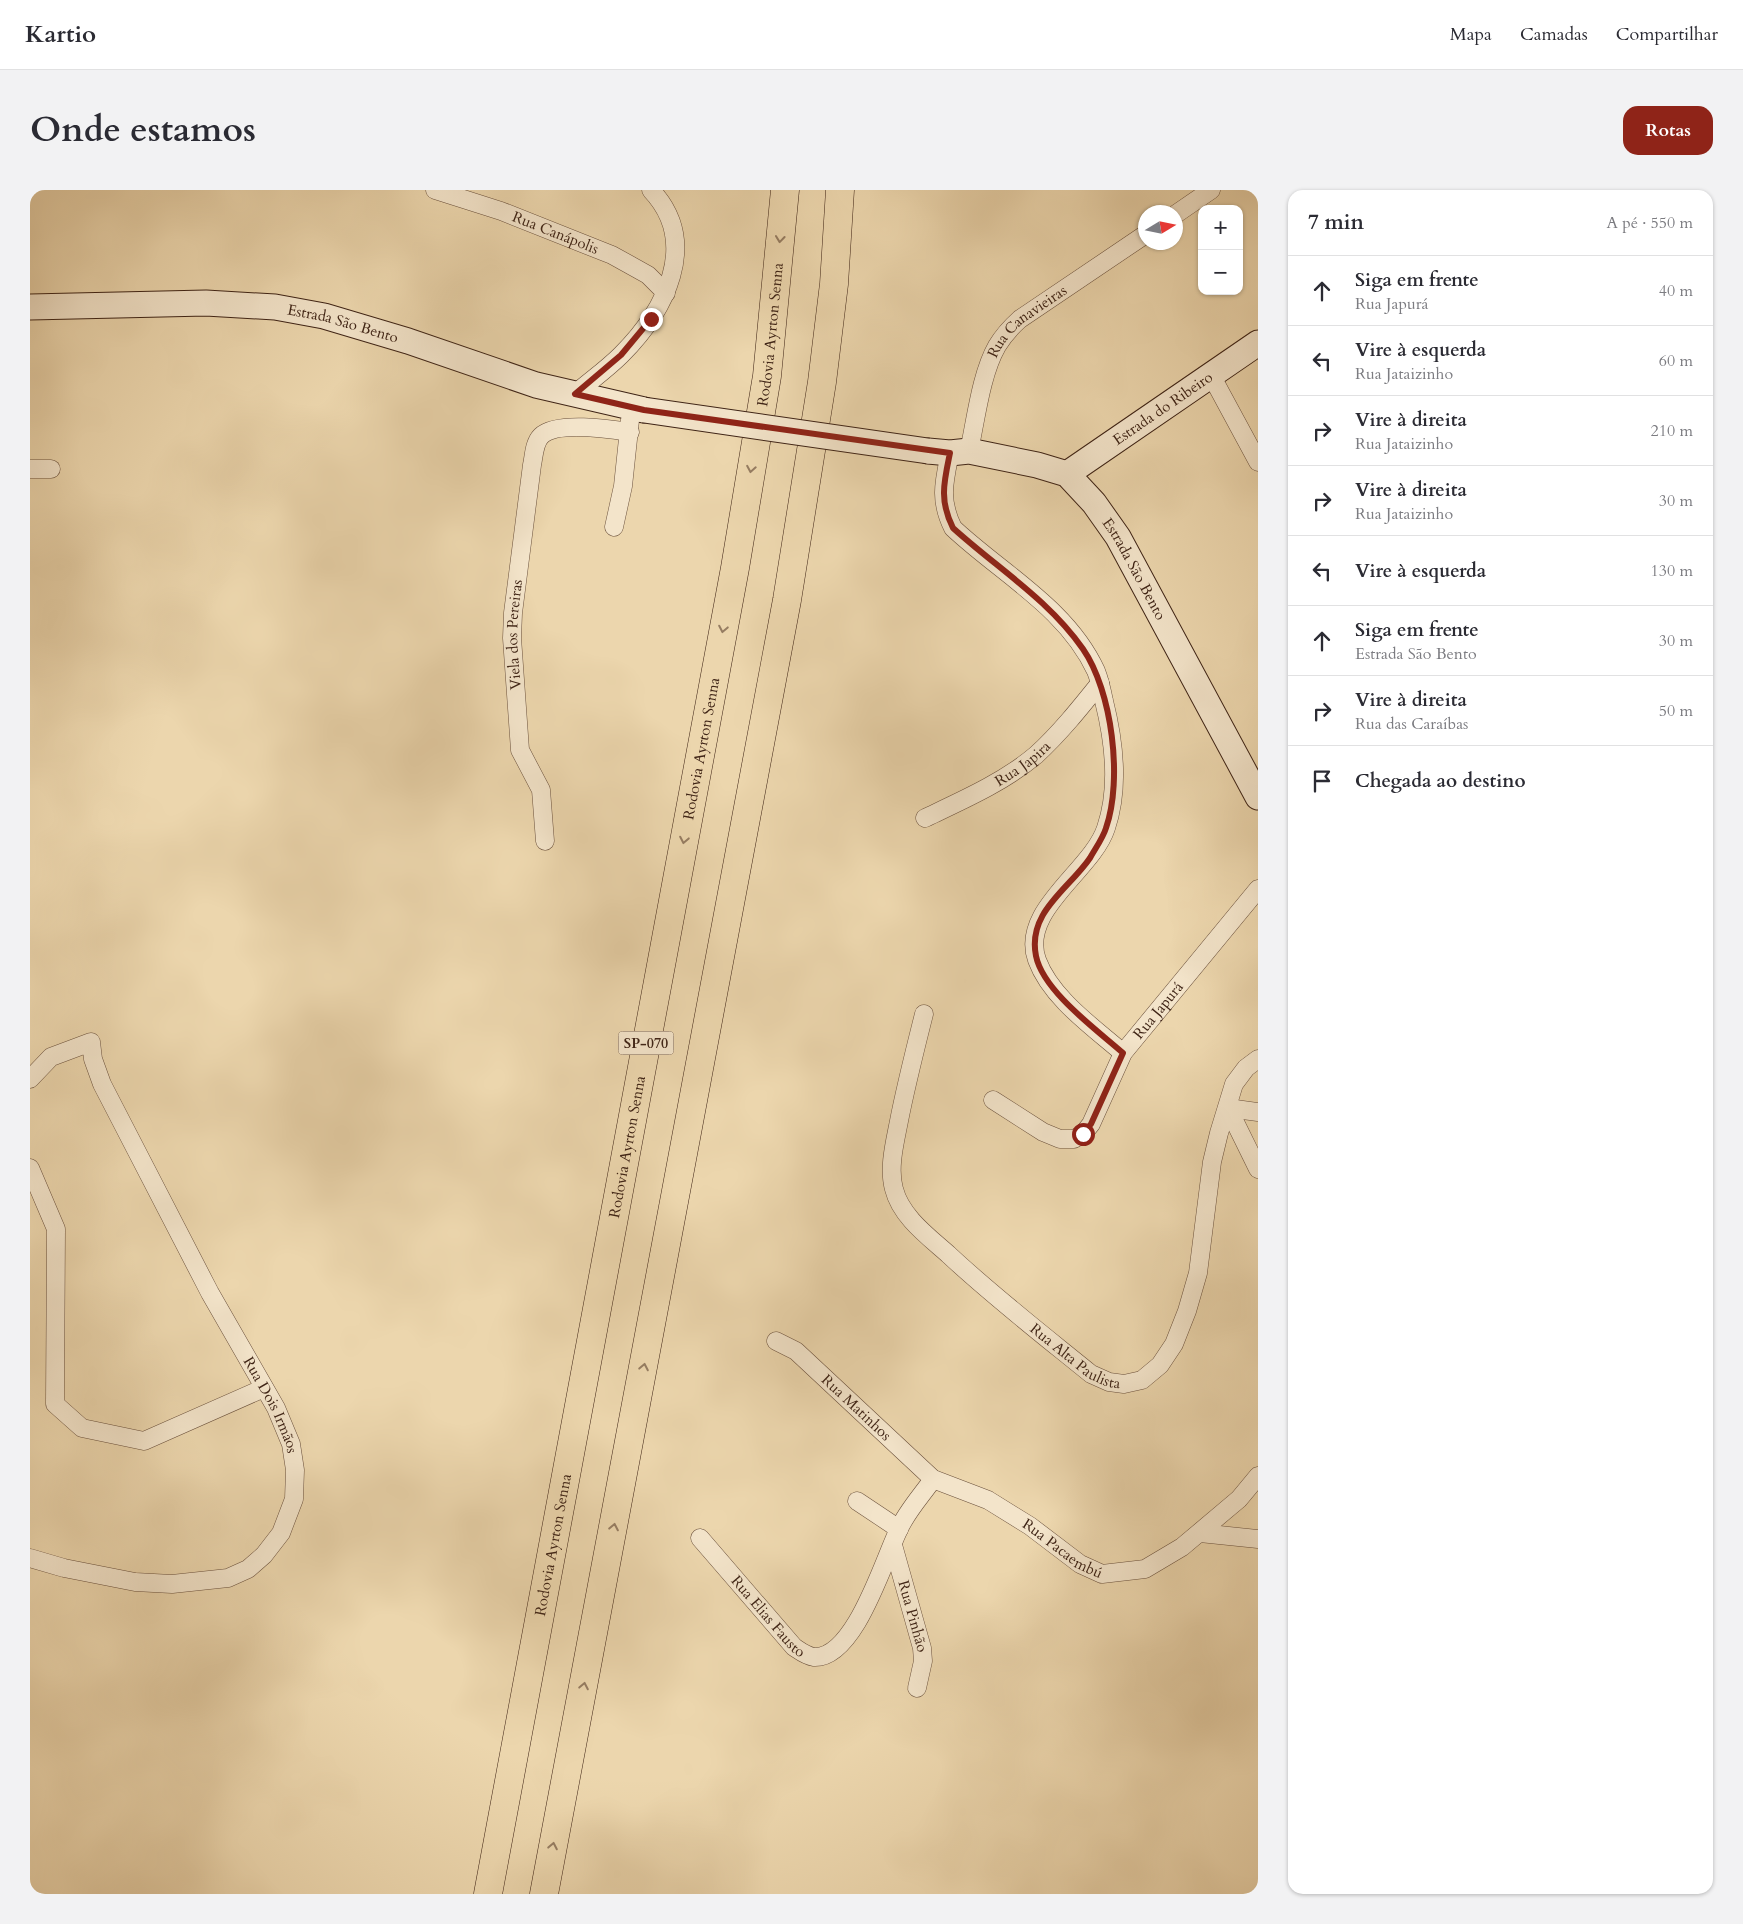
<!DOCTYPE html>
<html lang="pt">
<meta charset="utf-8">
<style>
body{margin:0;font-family:Cardo,serif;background:#f2f2f3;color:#2b2b33}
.controls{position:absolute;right:15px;top:15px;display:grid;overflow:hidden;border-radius:10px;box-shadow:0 1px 4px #0004}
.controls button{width:45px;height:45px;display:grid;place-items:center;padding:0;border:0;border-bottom:1px solid #e1e1e2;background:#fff;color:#2b2b33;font:25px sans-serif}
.compass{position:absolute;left:1108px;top:15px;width:45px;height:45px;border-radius:50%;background:#fff;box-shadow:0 1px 4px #0004;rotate:80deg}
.stop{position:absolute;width:15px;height:15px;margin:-11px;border:4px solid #8f2418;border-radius:50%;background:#fff}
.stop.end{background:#8f2418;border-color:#fff;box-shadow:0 1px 5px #0008}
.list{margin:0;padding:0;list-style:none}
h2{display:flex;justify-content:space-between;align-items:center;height:65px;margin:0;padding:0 20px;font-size:21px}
h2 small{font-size:16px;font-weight:400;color:#7c7c81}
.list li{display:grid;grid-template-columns:32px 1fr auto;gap:15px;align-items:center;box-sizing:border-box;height:70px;padding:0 20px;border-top:1px solid #e1e1e2}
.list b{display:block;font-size:19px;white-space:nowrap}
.list p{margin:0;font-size:16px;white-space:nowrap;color:#7c7c81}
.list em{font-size:16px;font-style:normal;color:#7c7c81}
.icon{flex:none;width:28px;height:28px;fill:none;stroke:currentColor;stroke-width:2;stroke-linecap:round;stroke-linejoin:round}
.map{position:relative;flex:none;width:1228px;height:1704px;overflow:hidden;border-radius:15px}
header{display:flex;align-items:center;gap:30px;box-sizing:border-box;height:70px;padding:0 25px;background:#fff;border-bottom:1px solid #e1e1e2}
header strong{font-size:24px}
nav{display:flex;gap:28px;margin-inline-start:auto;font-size:18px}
.intro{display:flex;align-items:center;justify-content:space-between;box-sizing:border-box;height:120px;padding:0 30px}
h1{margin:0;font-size:35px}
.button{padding:12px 22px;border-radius:15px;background:#8f2418;color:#fff;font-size:18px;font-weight:700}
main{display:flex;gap:30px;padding:0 30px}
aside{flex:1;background:#fff;border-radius:15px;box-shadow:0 1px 4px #0004}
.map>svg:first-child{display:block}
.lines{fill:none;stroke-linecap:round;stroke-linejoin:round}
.street-casing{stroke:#6a503c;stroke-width:19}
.secondary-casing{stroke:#3f2416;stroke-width:27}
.highway-casing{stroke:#3f2416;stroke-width:29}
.street{stroke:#f3e4ca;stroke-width:18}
.secondary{stroke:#f3e4ca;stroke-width:25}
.highway{stroke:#ecd6ad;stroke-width:28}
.secondary-bridge-casing{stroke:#3f2416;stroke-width:27;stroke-linecap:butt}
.secondary-bridge{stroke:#f3e4ca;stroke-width:25}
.oneway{stroke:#967d62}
.route{stroke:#8f2418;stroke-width:6}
.labels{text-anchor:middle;stroke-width:4;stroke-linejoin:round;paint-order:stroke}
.shield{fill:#f3e4ca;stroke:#755e4c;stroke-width:1}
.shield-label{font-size:14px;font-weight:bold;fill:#3f2416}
.street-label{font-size:15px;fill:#3f2416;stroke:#f3e4ca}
</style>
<header>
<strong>Kartio</strong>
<nav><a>Mapa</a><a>Camadas</a><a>Compartilhar</a></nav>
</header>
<div class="intro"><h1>Onde estamos</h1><a class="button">Rotas</a></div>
<main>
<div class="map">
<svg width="1228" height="1704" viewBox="0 0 1228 1704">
<rect width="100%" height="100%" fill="#ecd6ad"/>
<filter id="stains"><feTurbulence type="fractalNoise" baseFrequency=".004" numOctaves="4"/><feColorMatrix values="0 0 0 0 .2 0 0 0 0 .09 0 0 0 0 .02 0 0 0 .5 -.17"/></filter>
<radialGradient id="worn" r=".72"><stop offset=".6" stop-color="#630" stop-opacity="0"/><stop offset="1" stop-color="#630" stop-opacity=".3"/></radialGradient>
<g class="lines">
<defs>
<g id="street">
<path id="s1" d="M405,0l66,21 111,44 36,20 18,18"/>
<path d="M1146,24l35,-24"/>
<path d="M1181,185l47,87"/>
<path d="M545,204c15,-13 32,-25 46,-39 44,-44 80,-112 30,-165"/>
<path id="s2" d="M939,261c7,-32 12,-77 28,-105 6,-10 14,-19 23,-27l126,-85"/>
<path d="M920,263c-6,29 -11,47 3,75 49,46 114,80 143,143 4,10 6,20 8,30 10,40 16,86 2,127 -14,43 -87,82 -69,132 14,38 56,67 86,93"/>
<path d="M0,279h21"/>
<path d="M584,337l9,-41 7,-66"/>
<path id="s3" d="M895,628c38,-18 79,-36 111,-63 24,-22 44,-47 64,-72"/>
<path id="s4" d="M515,651l-4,-51 -21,-40 -8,-112 1,-25 19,-148c2,-9 2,-22 9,-29 15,-15 69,-7 89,-4"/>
<path id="s5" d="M894,824c-9,36 -18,71 -25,107 -4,21 -11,47 -5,68 7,28 35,48 55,66 45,42 94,80 142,119l18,8 15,2 18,-4 18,-15 14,-21 13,-33 11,-38 14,-111 7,-29 15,-49 12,-16 12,-9"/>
<path id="s6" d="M0,889l21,-22 40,-15 2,17 9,25 108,209 66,115 15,36 4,26 -1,29 -13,34 -17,22 -16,14 -20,9 -56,6 -37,-2 -71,-14 -34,-10"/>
<path id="s7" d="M963,910l50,32 17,7h14l9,-5 8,-10 32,-71 135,-164"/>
<path d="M1198,918l30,61"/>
<path d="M1198,918l30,4"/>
<path d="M0,978l26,61 -1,175 27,24 62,13 120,-53"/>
<path id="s8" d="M746,1151l20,10 137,128 55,21 42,26 50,38 22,10 43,-5 37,-22 57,-48 19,-23"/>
<path d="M827,1311l42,28"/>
<path d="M1170,1343l58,6"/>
<path id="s9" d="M670,1348l94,109c6,4 12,9 20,10 41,2 70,-98 85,-128 8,-18 23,-34 34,-50"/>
<path id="s10" d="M863,1355l29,103 1,13 -6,27"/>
</g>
<g id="secondary">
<path id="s11" d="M0,117l176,-4 69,4 49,9 84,25 128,44 108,25"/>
<path id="s12" d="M898,261l22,2 19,-2 68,14 30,9 27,29 24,34 140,260"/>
<path id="s13" d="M1037,284l191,-131"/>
</g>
<g id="highway">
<path id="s14" d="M458,1704l247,-1326 32,-192 18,-186"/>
<path d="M514,1704l243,-1294 35,-218 12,-98 6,-94"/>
</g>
</defs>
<!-- street casing -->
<use href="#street" class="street-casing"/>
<!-- secondary casing -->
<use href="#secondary" class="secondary-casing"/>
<!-- highway casing -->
<use href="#highway" class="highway-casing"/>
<!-- street -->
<use href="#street" class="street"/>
<!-- secondary -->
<use href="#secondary" class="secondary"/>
<!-- highway -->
<use href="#highway" class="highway"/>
<defs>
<path id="secondary-bridge" d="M614,220l284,41"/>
</defs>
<!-- secondary-bridge casing -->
<use href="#secondary-bridge" class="secondary-bridge-casing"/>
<!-- secondary-bridge -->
<use href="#secondary-bridge" class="secondary-bridge"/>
</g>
<!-- one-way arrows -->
<defs><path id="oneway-chevron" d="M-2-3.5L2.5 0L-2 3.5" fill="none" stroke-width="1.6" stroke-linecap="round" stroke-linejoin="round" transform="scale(1.25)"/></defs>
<g class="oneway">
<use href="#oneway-chevron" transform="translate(750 49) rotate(96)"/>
<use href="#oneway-chevron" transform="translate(721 279) rotate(100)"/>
<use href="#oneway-chevron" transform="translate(693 439) rotate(101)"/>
<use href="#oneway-chevron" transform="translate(654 650) rotate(101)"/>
<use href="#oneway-chevron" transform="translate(614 1177) rotate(-79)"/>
<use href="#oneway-chevron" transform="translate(584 1337) rotate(-79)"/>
<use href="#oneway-chevron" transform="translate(554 1496) rotate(-79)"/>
<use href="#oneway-chevron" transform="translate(523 1656) rotate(-79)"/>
</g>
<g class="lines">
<!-- route -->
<path class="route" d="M621,129l-30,36 -46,39 69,16 306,43c-6,29 -11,47 3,75 44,40 95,71 130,121 29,42 40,130 23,179 -3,10 -11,21 -16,30 -21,31 -63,54 -54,98 7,35 61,74 87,97l-32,71 -8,10"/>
</g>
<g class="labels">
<!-- shield labels -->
<rect class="shield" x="588.5" y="841.5" width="55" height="23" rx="4"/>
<g class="shield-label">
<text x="616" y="858">SP-070</text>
</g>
<!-- street labels -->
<g class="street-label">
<text dy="5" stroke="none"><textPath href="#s1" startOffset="128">Rua Canápolis</textPath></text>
<text dy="5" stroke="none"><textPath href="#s11" startOffset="315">Estrada São Bento</textPath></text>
<text dy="5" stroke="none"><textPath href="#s2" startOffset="148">Rua Canavieiras</textPath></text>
<text dy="5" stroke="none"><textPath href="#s14" startOffset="1585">Rodovia Ayrton Senna</textPath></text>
<text dy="5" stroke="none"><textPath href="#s13" startOffset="116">Estrada do Ribeiro</textPath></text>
<text dy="5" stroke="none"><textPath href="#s12" startOffset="259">Estrada São Bento</textPath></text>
<text dy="5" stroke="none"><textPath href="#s4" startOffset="212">Viela dos Pereiras</textPath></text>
<text dy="5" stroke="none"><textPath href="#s14" startOffset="1165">Rodovia Ayrton Senna</textPath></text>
<text dy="5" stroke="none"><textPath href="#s3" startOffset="112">Rua Japira</textPath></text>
<text dy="5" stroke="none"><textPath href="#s7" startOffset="248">Rua Japurá</textPath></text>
<text dy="5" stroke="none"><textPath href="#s14" startOffset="760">Rodovia Ayrton Senna</textPath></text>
<text dy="5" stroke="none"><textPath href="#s5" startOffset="429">Rua Alta Paulista</textPath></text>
<text dy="5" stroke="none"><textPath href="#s6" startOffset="480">Rua Dois Irmãos</textPath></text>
<text dy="5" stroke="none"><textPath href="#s8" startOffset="105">Rua Matinhos</textPath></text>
<text dy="5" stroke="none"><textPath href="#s14" startOffset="355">Rodovia Ayrton Senna</textPath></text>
<text dy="5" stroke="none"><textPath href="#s8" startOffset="358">Rua Pacaembú</textPath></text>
<text dy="5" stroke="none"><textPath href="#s9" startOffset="104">Rua Elias Fausto</textPath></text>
<text dy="5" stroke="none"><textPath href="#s10" startOffset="74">Rua Pinhão</textPath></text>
</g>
</g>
<rect width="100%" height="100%" filter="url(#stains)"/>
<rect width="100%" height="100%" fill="url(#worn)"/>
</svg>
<div class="controls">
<button>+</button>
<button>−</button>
</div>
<svg class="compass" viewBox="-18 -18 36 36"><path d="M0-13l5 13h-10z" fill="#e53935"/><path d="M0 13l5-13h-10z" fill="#7c7c81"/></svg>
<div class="stop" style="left:1053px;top:944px"></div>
<div class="stop end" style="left:621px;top:129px"></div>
</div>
<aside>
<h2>7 min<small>A pé · 550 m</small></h2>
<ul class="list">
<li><svg class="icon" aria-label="ahead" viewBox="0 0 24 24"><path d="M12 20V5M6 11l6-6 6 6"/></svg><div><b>Siga em frente</b><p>Rua Japurá</p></div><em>40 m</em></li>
<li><svg class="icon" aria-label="left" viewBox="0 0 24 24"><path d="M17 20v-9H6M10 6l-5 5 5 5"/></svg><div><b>Vire à esquerda</b><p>Rua Jataizinho</p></div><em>60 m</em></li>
<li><svg class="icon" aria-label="right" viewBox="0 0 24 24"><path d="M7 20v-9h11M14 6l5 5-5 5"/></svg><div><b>Vire à direita</b><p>Rua Jataizinho</p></div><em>210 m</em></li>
<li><svg class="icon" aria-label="right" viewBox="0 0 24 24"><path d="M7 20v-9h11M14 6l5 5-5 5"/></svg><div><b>Vire à direita</b><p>Rua Jataizinho</p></div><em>30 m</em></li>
<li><svg class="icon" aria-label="left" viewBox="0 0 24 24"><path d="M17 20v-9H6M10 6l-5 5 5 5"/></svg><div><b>Vire à esquerda</b></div><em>130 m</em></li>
<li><svg class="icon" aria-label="ahead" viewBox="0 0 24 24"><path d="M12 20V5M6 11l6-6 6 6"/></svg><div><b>Siga em frente</b><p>Estrada São Bento</p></div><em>30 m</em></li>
<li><svg class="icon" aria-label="right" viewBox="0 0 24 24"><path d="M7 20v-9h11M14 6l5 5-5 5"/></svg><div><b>Vire à direita</b><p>Rua das Caraíbas</p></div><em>50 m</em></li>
<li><svg class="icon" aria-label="arrive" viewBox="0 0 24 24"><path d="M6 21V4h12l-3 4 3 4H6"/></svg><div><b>Chegada ao destino</b></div></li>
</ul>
</aside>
</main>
